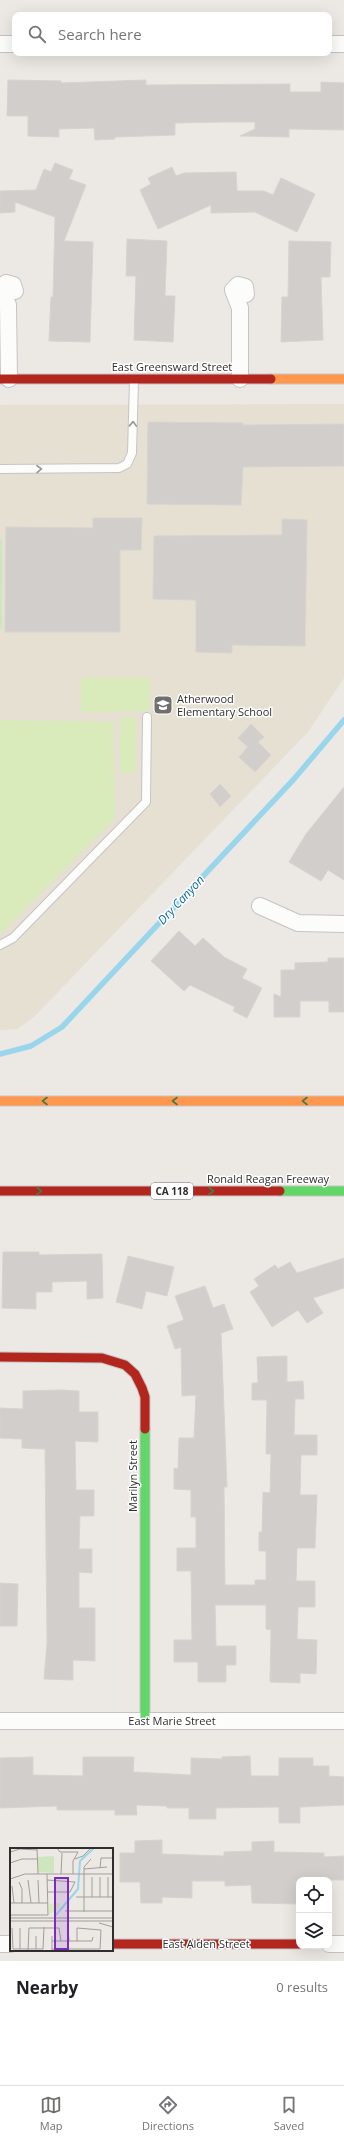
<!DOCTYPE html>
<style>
body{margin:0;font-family:"Open Sans",sans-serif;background:#f6f6f6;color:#202124}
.controls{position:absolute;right:12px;bottom:12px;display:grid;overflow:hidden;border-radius:8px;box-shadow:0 4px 16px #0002}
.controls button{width:36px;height:36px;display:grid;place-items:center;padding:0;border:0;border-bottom:1px solid #e0e0e0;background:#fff;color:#202124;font:20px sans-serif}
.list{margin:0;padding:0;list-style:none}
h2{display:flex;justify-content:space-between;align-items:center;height:52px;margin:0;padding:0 16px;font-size:17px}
h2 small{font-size:13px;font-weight:400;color:#757577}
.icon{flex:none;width:22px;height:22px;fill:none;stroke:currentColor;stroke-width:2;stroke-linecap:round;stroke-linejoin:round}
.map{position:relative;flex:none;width:344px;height:1961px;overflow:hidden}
.search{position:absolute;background:#fff;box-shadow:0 4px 16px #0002;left:12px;right:12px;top:12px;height:44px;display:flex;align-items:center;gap:10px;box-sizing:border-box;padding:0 14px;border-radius:8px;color:#757577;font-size:15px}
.sheet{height:124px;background:#fff}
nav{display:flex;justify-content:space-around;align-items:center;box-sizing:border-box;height:56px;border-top:1px solid #e0e0e0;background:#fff;font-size:11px;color:#757577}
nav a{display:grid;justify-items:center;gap:2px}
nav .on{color:#706f6e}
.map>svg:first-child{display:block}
.education{fill:#e6e0d3}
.green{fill:#cee6be}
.pitch{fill:#d9eabb}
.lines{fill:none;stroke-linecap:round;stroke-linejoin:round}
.stream{stroke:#99d6ec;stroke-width:5.5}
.building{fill:#d1cecb;stroke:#d7d4d0}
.lane-casing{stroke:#c5c4c5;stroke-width:10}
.street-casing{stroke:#c5c4c5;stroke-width:18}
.fast-casing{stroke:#c5c4c5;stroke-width:11}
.slow-casing{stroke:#c5c4c5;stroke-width:11}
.jam-casing{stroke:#c5c4c5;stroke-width:11}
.lane{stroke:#fcfcfb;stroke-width:8}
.street{stroke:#fcfcfb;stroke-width:16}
.fast{stroke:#63d668;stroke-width:9}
.slow{stroke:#ff974d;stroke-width:9}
.jam{stroke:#b3261e;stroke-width:9}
.oneway{stroke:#959594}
.oneway2{stroke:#467a48}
.labels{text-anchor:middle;stroke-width:3;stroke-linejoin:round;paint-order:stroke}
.shield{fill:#fff;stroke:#6d6d6d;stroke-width:1}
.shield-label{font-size:10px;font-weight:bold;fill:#2e2e2e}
.street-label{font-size:11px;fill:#2e2e2e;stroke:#fff}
.poi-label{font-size:11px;fill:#2e2e2e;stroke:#fff;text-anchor:start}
.water-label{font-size:12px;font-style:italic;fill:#0d6fa3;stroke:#fff}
.inset-river{fill:none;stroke:#99d6ec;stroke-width:2}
.inset-road{fill:none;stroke:#a09e9b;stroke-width:1}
.view{fill:#7b2cbf;fill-opacity:0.15;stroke:#7b2cbf;stroke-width:2}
.inset-edge{fill:none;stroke:#2e2e2e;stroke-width:2}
</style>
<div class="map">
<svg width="344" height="1961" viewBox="0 0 344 1961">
<rect width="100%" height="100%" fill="#ece8e4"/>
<!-- education -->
<path class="education" d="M344,404v274l-36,54 -274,285 -17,12 -17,1v-625z"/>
<!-- green -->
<path class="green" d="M0,540h2v89h-2z"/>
<!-- pitch -->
<path class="pitch" d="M81,678h69v33l-69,1z
M136,717l-1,56h-15v-55z
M0,720l113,2 2,96 -115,116z"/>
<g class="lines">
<!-- stream -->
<path class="stream" d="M0,1054l31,-8 31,-19 232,-248 50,-59"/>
</g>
<!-- building -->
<path class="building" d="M8,80l53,1v2l85,-3v5l144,-1v8h31v-10l23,1v47l-55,-1v8l-49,-1 15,-7v-7h-32l-48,1v12l-60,2v2l-20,1 -1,-12 -35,1v8l-31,-1v-20h-21z
M55,163l18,7 -4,9 17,6 -22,56 29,1 -3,100 -41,-1 2,-44h2l2,-80 -40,-15v10l-15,1v-22l36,-1 8,-21 7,3z
M172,167l4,9 8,-3 52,-1 1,19h27l9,4 8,-17 34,16 -18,38 -42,-20 -44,1v-8l-53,24 -18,-39 11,-6 -3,-6z
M127,239l40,2 -2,55h10l-2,46 -39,-2 2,-64h-10z
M289,241l42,1 -1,35h-9l2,63 -42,2 1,-45h6z
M148,422l95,1v2l101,-1v42l-101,1 -2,38 -94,-1z
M93,518h49l-1,32h-21v82h-115l1,-105 87,1z
M282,519l25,1 -2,126 -73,-1v8l-36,-1v-52l-43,-1 1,-63 128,-1z
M251,724l13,13 -6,5 13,13 -16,17 -16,-15 9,-10 -10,-9z
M220,784l11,12 -11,11 -10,-13z
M344,787v93l-16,-10 -7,11 -32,-19 17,-28z
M179,931l16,15 8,-8 21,19 23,12 -5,9 20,10 -15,30 -14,-7 2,-4 -45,-22 -6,6 -33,-30z
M328,958h16v54h-15v-11h-29v16h-26v-23l7,3v-27h14v-7l33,-1z
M3,1252h36v3l63,-1 1,44 -16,1v-18l-35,1v10h-16v17l-34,-1z
M128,1256l46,11 -7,29 -21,-5 -4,18 -26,-7z
M344,1258v30l-31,10 10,15 -16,10 -9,-13 -26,17 -22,-35 9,-6 -5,-7 21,-14 3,4 12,-7 7,11z
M205,1286l8,22 11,-4 9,25 -12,4 6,154h-3l1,98h30v-5h11v-29h-7v-19h3l1,-40 7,1 1,-39h-5l1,-54h-15v-17h6l-1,-26 30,-1v26l16,-1 1,18h-9l-1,36h23v20h-16l-1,40h17l-2,53h-18l-1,33h19v26h-17l-1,32 20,1 -1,34 -16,-1v10l-30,-1 1,-52 -5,-1v-24h-51l1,41h20v19h-10v17h-28v-20h-24v-22h18l-1,-69h-14v-23h19v-31h-5v-27l-17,-1v-21l4,1 1,-31h15l2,-43 -14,1 -1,-49 -6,2 -8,-23 17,-6 -9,-24z
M60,1390l19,1v21h19v30l-23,-1 1,49h18v26h-14l-1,33h13v24l-13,-1v36h16v53l-22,-1v20l-29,-1 3,-36 -2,-194 -23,-1v-9l-22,-1v-30l23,1v-18z
M0,1583l18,1 -1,42h-17z
M250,1756l1,20h28v-18h34v8h16v10l15,1v28l-44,2v16h-21v-16l-63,1v11h-27v-11h-22v-2l-31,-1 1,10h-22v-5h-58v-4l-57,2v-50l33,-1v18l50,1v-19h51l-1,15 58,3v-17l31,1v-2z
M162,1840v14l62,2v-4l28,-1v-9l22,-1v11l50,1v4l20,-1v24h-45v24l-47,-1 -1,-18 -26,1v-5h-33v17l-30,-1v6h-21l-1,-21h-20v-29h15v-12z"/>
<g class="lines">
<defs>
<path id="lane" d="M0,469l119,-1 8,-4 5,-11 2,-73
M0,945l13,-7 133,-136 1,-85"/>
<path id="street" d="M0,44h15
M329,44h15
M9,379l-1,-74 -7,-17 5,-5 7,2 2,6
M240,379v-71l-7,-18 5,-5 7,2 1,7
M260,906l38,17 46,1
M0,1721h344
M0,1944h11
M329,1944h15"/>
<path id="fast" d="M280,1191h64
M145,1429v292"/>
<path id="slow" d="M271,379h73
M0,1101h344"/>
<path id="jam" d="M0,379h271
M0,1191h280
M0,1357l102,1 23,7 10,9 7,14 3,9v32
M112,1944h187"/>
</defs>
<!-- lane casing -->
<use href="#lane" class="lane-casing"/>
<!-- street casing -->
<use href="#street" class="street-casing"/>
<!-- fast casing -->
<use href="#fast" class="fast-casing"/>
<!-- slow casing -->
<use href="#slow" class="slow-casing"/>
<!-- jam casing -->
<use href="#jam" class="jam-casing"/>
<!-- lane -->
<use href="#lane" class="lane"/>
<!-- street -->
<use href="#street" class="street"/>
<!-- fast -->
<use href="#fast" class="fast"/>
<!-- slow -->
<use href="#slow" class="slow"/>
<!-- jam -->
<use href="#jam" class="jam"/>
</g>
<!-- one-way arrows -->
<defs><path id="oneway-chevron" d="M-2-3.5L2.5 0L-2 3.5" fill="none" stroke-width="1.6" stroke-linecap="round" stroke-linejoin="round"/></defs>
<g class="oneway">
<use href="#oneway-chevron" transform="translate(133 424) rotate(-88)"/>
<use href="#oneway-chevron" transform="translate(39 469) rotate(-1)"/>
</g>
<g class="oneway2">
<use href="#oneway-chevron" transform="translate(45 1101) rotate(180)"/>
<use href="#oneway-chevron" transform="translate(175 1101) rotate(180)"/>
<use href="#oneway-chevron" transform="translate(305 1101) rotate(180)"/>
<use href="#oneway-chevron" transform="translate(39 1191)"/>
<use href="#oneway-chevron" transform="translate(211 1191)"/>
</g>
<!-- icons -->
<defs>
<symbol id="school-square" viewBox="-11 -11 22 22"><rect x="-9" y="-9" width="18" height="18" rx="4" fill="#706f6e" stroke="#fff"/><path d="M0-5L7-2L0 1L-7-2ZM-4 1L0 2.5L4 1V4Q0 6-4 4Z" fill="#fff"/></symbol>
</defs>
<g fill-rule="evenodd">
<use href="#school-square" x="152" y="694" width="22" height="22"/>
</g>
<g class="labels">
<!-- shield labels -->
<rect class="shield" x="151" y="1183" width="42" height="16" rx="3"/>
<g class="shield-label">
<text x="172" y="1195">CA 118</text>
</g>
<!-- street labels -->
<g class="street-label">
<text x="172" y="371">East Greensward Street</text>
<text x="268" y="1183">Ronald Reagan Freeway</text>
<text transform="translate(133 1476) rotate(-90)" y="4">Marilyn Street</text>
<text x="172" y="1725">East Marie Street</text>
<text x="206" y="1948">East Alden Street</text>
</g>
<!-- poi labels -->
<g class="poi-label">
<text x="177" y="703">Atherwood<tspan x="177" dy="13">Elementary School</tspan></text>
</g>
<!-- water labels -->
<g class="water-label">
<text transform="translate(181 900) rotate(-47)" y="4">Dry Canyon</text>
</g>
</g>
<!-- overview -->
<g transform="translate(10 1848)">
<rect width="103" height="103" fill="#ece8e4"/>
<path d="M44,8v17l-16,-1v-15z" fill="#cee6be"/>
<path d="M48,55h3l-2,5 -4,4 -6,1v-9z" fill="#d9eabb"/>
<path class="inset-river" d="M45,68l23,-27 2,-28 14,-13"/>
<path class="inset-road" d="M27,0l1,26M47,0l3,4h18l-5,9v13M0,4l10,-3 17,1M65,11l8,-3 8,-8M0,15l12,-4h15M90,20l1,-10h12M74,21l23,-2M51,26l1,-21M82,29v20M90,29v20M98,29v20M0,31l15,-5h88M18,32l3,23M28,32l1,23M37,32l28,2 -5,10h-23M9,34l3,7v14M2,38l2,17M66,49h37M0,55h38M55,63h48M74,64v-45l7,-8M0,67h38l-1,-41M0,70h103M0,73h103M89,75l14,4M2,80l1,21h30l1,-22M10,80v21M58,80l1,13M42,88v15M42,93h40l1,-4M26,101v-13M42,101h48l1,-19 -24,-2v13M18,103l1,-23h30l2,13"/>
<path class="view" d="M45,30h13v71h-13z"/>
<rect width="103" height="103" class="inset-edge"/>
</g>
</svg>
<div class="controls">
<button><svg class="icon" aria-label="locate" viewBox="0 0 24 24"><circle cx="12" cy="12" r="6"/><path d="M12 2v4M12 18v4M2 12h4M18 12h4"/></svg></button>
<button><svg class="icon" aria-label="layers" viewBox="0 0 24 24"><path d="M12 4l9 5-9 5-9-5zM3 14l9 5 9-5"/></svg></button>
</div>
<div class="search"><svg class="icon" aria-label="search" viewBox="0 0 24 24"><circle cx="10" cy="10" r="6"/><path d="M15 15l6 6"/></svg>Search here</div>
</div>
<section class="sheet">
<h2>Nearby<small>0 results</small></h2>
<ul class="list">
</ul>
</section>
<nav>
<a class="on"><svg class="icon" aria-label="map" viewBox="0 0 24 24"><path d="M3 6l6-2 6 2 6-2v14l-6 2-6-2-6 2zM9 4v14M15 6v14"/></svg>Map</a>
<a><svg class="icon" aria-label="directions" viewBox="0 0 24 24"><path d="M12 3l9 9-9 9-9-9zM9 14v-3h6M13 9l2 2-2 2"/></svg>Directions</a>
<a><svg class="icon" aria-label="saved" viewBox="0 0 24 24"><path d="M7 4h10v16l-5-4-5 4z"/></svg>Saved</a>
</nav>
